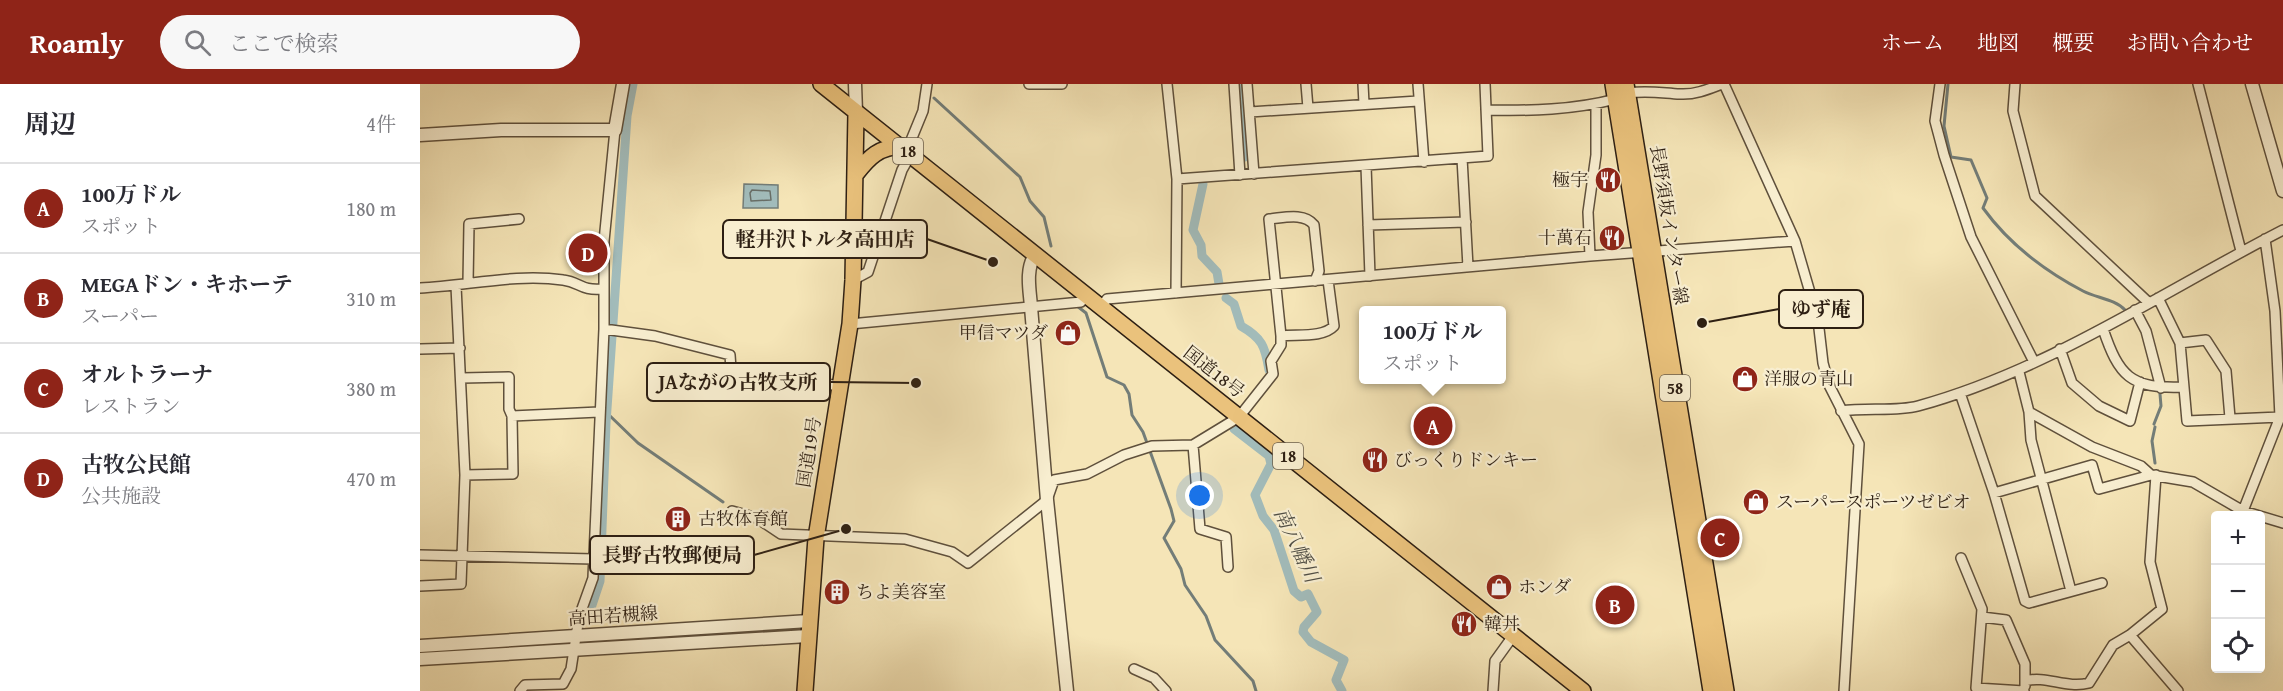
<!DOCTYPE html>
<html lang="ja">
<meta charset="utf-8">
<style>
body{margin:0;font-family:"Gentium Book Plus","Noto Serif JP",serif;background:#f7f7f7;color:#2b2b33}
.controls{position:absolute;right:18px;bottom:18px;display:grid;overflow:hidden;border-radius:6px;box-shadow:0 6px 24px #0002}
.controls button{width:54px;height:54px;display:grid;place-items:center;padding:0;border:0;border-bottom:2px solid #e1e1e2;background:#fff;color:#2b2b33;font:30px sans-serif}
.you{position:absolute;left:780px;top:412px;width:21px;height:21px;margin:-15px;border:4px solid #fff;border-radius:50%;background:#1a73e8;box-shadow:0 0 0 9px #1a73e833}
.badge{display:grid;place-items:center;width:39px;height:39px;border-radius:50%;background:#8f2418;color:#fff;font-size:20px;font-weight:700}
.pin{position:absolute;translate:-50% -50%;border:3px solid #fff;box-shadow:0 2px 6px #0006}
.popup{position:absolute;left:939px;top:222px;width:147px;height:78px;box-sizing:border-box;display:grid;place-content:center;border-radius:6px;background:#fff;filter:drop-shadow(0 2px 4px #0005);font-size:20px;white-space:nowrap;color:#7c7c81}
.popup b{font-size:22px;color:#2b2b33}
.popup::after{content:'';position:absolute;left:50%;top:100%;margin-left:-12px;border:12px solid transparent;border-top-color:#fff}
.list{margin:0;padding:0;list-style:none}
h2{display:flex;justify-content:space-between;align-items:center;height:78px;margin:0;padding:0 24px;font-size:26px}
h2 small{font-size:20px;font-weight:400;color:#7c7c81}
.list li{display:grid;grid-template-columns:39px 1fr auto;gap:18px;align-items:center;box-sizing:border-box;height:90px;padding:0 24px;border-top:2px solid #e1e1e2}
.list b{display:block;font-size:22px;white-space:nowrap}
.list p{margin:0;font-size:20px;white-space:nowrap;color:#7c7c81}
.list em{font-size:20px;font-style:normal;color:#7c7c81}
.icon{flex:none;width:33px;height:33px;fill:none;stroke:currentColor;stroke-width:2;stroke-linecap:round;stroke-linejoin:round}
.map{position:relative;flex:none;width:1863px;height:607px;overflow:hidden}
header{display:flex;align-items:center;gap:36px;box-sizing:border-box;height:84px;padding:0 30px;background:#8f2418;color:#fff}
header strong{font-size:28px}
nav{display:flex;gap:33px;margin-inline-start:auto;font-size:21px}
.search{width:420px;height:54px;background:#f7f7f7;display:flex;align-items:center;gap:15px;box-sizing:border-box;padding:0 21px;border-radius:33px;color:#7c7c81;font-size:22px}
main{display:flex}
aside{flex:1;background:#fff}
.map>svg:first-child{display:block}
.water{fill:#a2bcbb;stroke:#737d78;stroke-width:1.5}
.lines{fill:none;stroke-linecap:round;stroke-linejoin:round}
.shore{stroke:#686e67;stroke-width:1.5}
.stream{stroke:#737d78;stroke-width:3}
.canal{stroke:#a2bcbb;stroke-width:9}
.minor-casing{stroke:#5f503c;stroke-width:12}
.tertiary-casing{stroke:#5f503c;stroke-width:15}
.primary-casing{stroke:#2d1f13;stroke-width:18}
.trunk-casing{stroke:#2d1f13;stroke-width:18}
.minor{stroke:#f8eed0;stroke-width:9}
.tertiary{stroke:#f8eed0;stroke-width:12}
.primary{stroke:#eac27c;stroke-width:15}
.trunk{stroke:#eac27c;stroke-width:15}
.labels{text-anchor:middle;stroke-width:4.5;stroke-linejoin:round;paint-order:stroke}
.shield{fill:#f8eed0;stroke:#6a5d4c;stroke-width:1.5}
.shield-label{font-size:16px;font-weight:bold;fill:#2d1f13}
.poi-label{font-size:18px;fill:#2d1f13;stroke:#f8eed0;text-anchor:start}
.street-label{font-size:18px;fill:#2d1f13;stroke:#f8eed0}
.water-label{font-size:20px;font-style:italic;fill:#504e45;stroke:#f8eed0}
.leader{fill:none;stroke:#2d1f13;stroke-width:2}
.callout-dot{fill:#2d1f13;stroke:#f8eed0;stroke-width:2}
.callout{fill:#f8eed0;stroke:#2d1f13;stroke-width:2}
.callout-label{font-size:20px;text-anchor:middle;font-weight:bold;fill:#2d1f13}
</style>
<header>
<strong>Roamly</strong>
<div class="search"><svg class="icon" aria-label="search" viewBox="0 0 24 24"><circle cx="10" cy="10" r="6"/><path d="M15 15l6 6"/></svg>ここで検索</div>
<nav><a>ホーム</a><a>地図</a><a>概要</a><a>お問い合わせ</a></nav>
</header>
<main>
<aside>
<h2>周辺<small>4件</small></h2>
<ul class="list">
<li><span class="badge">A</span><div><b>100万ドル</b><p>スポット</p></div><em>180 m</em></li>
<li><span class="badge">B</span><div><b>MEGAドン・キホーテ</b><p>スーパー</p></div><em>310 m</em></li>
<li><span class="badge">C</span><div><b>オルトラーナ</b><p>レストラン</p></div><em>380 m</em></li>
<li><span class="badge">D</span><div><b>古牧公民館</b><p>公共施設</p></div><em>470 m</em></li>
</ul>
</aside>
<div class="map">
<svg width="1863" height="607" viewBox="0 0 1863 607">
<rect width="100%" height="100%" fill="#f5e5b7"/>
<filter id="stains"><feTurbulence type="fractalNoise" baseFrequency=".00333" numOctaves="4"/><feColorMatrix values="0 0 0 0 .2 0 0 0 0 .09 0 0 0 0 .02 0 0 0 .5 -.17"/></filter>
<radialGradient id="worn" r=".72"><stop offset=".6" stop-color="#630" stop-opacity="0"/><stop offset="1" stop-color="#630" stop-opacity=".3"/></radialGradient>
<!-- water -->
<path class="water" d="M324,100l34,1v23h-35z"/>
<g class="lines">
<!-- shore -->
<path class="shore" d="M332,106l18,1 1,9 -20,1 -1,-8z"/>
<!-- stream -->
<path class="stream" d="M1528,0l-4,42 7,31 20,3 16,38 -4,10c26,36 60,62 100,83 13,7 32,8 42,19
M514,14l86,79 10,24 14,16 7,29
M657,222l9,7 21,64 17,8 5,9 3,21 11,17 28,77 3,12 -10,17 17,31 4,16 21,31 9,24 38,41 3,10
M187,329l31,30 85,59
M1734,340l7,-18 -1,-12
M1735,343l-3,14 3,22"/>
<!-- canal -->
<path class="canal" d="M820,0l5,73
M783,100l-10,46 8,15 1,11 15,16 2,12
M806,214l8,6 7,22c21,12 24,20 28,44
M814,345l35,27 2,8 -16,31 8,21 11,14 20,61 7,6 7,-3 9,18 -13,15 -1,5 8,10 33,18 -8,20 6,11
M170,527l10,-30 6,-158 13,-188 8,-119 6,-32"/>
<defs>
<path id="minor" d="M609,0h33
M747,0l10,95 -1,114
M814,0l6,91
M827,0l7,90
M886,0l2,24
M943,0l1,20
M998,0l6,78
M1304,0l71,157 23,79 5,43 6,22 30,59 -15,247
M1520,0l-5,37 9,34 27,82 63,125
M1595,0l-2,27 22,85 113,106
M1778,0l43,167
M1208,9c19,-3 34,0 52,1 15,1 29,-5 42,-10
M1066,26c45,1 87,0 130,-11
M830,28l168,-11
M487,66l16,-39 4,-27
M1042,74l6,109
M946,82l4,110
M757,95l311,-23 -3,-72
M948,141l98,-3
M1845,155l10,72 5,106
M1170,172l-2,-44 8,-57v-50
M433,196l15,-8 34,-102 9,-16
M895,197l4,-10 -5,-46c-10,-13 -31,-7 -45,-6l12,117c16,-2 42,2 53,-10l-6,-46
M48,199l1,-59 50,-5
M0,204c47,-2 96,-15 143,-8 17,2 18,11 39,9
M1738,214l22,45 7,78 93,-4 -37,94
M681,223l6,-8 483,-43 205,-15
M1715,226l11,21 15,57
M430,240l231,-22 5,-7
M184,245l51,7 75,19 1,14 108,17
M1683,245c16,47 27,60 80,58
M1760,259l26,-3 20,31 4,47
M0,265l40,-1
M1640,265l12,34 27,23 31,15 10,-39
M1599,288l10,40 2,28 40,151
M42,294l47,-1v32l3,7
M1540,309l34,100 31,108 4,2 73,-20
M1421,327c25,-4 55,1 77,-5 131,-36 244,-114 365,-176
M1609,328l63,35 49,19 10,9
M773,361l7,84 26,8 2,30
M45,391l48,-1 -1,-58 87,-4
M1574,409l98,-28 7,24 52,-14 42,7 50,29 40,12
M312,427l25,7 24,16 124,5 47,13 16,11 79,-63 7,-20 33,-6 37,-19 28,-9 41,-1 46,-28 34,-43 -2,-13 10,-16v-9
M0,471l174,4
M1541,474l21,51 -6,79 48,3
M0,502l41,-2 4,-109 -9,-189
M1562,533l24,3 19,44v22
M1710,551l48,56
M714,585l20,9 12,13
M1605,597c21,-6 41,8 64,2l24,-38 17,-10 32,-26 -12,-47 6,-87
M100,607l5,-6 38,-1 8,-15 8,-52 14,-39 11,-249v-88l11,-111
M1073,607l2,-30 18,-25"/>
<path id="tertiary" d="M435,0l1,28
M1832,0l31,107
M0,51l81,-5h114l8,-46
M615,171c-10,15 -5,36 -4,52l16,193 20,191
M0,562l389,-25
M0,575l388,-23"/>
<path id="primary" d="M1193,0l98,607
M1206,0l100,607"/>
<path id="trunk" d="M401,0l762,607
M436,90c13,-17 23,-27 46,-28
M385,607l11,-153 34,-214 3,-44 3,-168"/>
</defs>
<!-- minor casing -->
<use href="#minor" class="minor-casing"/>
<!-- tertiary casing -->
<use href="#tertiary" class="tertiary-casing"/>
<!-- primary casing -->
<use href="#primary" class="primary-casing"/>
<!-- trunk casing -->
<use href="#trunk" class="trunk-casing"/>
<!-- minor -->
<use href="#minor" class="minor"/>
<!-- tertiary -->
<use href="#tertiary" class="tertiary"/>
<!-- primary -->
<use href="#primary" class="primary"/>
<!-- trunk -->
<use href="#trunk" class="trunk"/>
</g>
<!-- icons -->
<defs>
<symbol id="restaurant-disc" viewBox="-11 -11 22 22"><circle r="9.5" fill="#8f2418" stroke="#f8eed0"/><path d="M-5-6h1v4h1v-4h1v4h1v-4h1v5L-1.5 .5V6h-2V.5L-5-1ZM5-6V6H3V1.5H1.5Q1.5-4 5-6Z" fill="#fff"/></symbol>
<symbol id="shop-disc" viewBox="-11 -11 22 22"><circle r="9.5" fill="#8f2418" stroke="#f8eed0"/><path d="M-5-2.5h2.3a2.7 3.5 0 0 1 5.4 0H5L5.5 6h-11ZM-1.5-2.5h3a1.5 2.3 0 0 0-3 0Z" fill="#fff"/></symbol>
<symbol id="building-disc" viewBox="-11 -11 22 22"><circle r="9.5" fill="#8f2418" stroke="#f8eed0"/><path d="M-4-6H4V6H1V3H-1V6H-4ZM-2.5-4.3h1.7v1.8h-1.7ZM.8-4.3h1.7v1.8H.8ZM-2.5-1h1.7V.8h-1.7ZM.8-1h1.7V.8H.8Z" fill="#fff"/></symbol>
</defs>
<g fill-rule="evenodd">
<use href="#restaurant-disc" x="1173" y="81" width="30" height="30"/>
<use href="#restaurant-disc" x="1177" y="139" width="30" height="30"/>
<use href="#shop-disc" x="633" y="234" width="30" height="30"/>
<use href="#shop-disc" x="1310" y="280" width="30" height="30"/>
<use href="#restaurant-disc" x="940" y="361" width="30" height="30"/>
<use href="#shop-disc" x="1321" y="403" width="30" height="30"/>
<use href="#building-disc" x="243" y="420" width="30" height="30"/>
<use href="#shop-disc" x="1064" y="488" width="30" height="30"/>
<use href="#building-disc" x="402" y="493" width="30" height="30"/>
<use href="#restaurant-disc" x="1029" y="525" width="30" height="30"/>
</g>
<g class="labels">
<!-- shield labels -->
<g class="shield">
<rect x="473" y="54" width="30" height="26" rx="4.5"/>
<rect x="1240" y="291" width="30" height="26" rx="4.5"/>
<rect x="853" y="359" width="30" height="26" rx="4.5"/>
</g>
<g class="shield-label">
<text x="488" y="73">18</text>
<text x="1255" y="310">58</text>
<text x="868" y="378">18</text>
</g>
<!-- poi labels -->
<g class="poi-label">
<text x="1168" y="102" text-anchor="end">極宇</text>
<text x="1172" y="160" text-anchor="end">十萬石</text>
<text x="628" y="255" text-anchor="end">甲信マツダ</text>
<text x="1344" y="301">洋服の青山</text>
<text x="974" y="382">びっくりドンキー</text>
<text x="1356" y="424">スーパースポーツゼビオ</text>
<text x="278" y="441">古牧体育館</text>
<text x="1098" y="509">ホンダ</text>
<text x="436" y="514">ちよ美容室</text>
<text x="1064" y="546">韓丼</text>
</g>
<!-- street labels -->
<g class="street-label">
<text transform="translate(1249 141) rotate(81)" y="6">長野須坂インター線</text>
<text transform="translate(794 288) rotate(38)" y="6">国道18号</text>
<text transform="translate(389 368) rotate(-81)" y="6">国道19号</text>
<text transform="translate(193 532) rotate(-4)" y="6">高田若槻線</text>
</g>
<!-- water labels -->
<g class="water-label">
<text transform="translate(877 461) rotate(65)" y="7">南八幡川</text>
</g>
</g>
<!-- callouts -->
<path class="leader" d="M573 178L507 155M1282 239L1359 225M496 299L410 298M426 445L334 471"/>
<g class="callout-dot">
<circle cx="573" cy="178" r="6"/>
<circle cx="1282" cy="239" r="6"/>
<circle cx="496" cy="299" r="6"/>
<circle cx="426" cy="445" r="6"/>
</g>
<g class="callout">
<rect x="303" y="136" width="204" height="38" rx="6"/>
<rect x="1359" y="206" width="84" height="38" rx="6"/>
<rect x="227" y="279" width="183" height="38" rx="6"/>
<rect x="170" y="452" width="164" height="38" rx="6"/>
</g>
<g class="callout-label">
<text x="405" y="162">軽井沢トルタ高田店</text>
<text x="1401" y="232">ゆず庵</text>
<text x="318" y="305">JAながの古牧支所</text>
<text x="252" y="478">長野古牧郵便局</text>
</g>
<rect width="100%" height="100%" filter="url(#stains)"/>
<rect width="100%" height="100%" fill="url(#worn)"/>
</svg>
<div class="controls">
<button>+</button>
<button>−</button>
<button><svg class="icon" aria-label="locate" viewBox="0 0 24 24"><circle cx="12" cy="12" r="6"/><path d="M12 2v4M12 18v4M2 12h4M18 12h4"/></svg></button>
</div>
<div class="you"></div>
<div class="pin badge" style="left:1013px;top:342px">A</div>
<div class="popup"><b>100万ドル</b>スポット</div>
<div class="pin badge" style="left:1195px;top:521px">B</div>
<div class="pin badge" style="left:1300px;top:454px">C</div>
<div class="pin badge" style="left:168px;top:169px">D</div>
</div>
</main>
